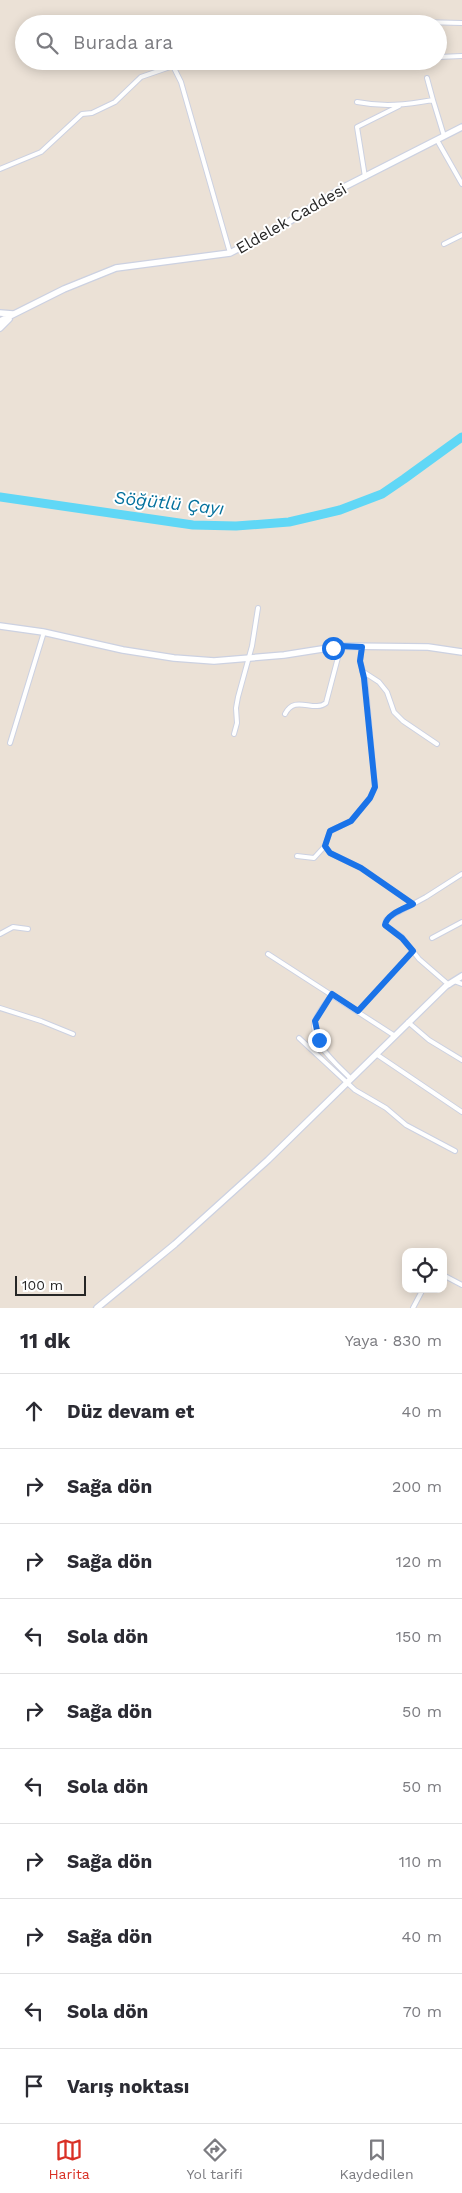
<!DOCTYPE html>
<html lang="tr">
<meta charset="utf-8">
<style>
body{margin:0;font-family:"Work Sans",sans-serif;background:#f7f7f7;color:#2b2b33}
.controls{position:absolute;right:15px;bottom:15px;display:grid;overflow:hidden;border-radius:10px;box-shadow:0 2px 12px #0003}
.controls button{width:45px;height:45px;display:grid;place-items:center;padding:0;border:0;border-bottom:1px solid #e1e1e2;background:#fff;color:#2b2b33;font:25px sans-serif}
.scale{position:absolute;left:15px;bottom:12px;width:71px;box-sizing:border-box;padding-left:5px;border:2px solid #262626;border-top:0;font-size:14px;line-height:18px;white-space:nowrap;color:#262626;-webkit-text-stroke:4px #fff;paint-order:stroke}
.stop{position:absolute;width:15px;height:15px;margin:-11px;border:4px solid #1a73e8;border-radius:50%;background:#fff}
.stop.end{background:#1a73e8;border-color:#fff;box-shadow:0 1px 5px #0008}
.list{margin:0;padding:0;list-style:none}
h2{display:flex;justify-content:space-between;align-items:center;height:65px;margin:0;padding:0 20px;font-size:21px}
h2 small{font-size:16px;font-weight:400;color:#7c7c81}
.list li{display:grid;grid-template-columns:32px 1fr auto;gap:15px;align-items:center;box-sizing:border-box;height:75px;padding:0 20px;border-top:1px solid #e1e1e2}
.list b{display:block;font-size:19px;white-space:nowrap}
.list em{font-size:16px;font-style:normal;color:#7c7c81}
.icon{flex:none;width:28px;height:28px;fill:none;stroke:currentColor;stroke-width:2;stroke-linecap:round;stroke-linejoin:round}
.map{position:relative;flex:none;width:462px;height:1308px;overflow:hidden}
.search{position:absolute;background:#fff;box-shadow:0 2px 12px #0003;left:15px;right:15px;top:15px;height:55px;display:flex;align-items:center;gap:12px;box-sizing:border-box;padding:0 18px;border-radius:28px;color:#7c7c81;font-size:19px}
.sheet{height:815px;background:#fff}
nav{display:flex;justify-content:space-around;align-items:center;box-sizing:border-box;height:70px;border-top:1px solid #e1e1e2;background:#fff;font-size:14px;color:#7c7c81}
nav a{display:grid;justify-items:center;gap:2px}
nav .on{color:#d93025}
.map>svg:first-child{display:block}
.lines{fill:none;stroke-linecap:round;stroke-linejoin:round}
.river{stroke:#60d7f6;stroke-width:9}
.street-casing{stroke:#ccd1e1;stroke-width:6}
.secondary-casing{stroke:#ccd1e1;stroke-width:8}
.street{stroke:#fff;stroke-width:4}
.secondary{stroke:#fff;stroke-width:5.5}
.route{stroke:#1a73e8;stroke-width:6}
.labels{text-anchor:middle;stroke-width:4;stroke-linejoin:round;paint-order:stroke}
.street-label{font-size:16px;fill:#262626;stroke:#fff}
.water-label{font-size:18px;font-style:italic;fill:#04719d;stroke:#fff}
</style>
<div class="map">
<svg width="462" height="1308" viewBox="0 0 462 1308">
<rect width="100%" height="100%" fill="#ebe1d6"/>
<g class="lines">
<!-- river -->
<path class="river" d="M0,497l193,28 43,1 53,-4 51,-12 42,-16 22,-15 58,-42"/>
<defs>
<path id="street" d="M300,19l162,4
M438,57l24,-1
M381,61h27
M173,66l10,-5
M427,78l6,22
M357,102c26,5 49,3 76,-2l11,36
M437,140l25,44
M0,169l41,-17 41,-38 10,-1 23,-11 26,-25 32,-11 8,16 49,171
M365,177l-8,-50 42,-21
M444,244l18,-9
M362,671l17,11 8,10 7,20 9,9 34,23
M285,714c10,-20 28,-1 41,-11l15,-57
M234,734l3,-11 -1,-15 2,-11 14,-51 6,-38
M10,743l34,-111
M325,846l5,7 31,15 52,36
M297,856l17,2 11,-12 5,-15 21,-10 19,-23 5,-11 -10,-109 -5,-17 2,-14
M0,934l13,-7 15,2
M432,938l30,-16
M268,954l127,82
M454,981l8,3
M449,985l-30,-26 -17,-22 -17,-12 1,-5 5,-4 35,-19 36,-23
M332,994c-5,8 -14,18 -17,27 -6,21 23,44 36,58
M0,1008l41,13 32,13
M358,1011l55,-60
M408,1022l21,18 33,20
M299,1038l56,52 31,18 20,17 49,26
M376,1054l86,58
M443,1275l19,10
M413,1308l10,-19"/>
<path id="secondary" d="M0,313l13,1
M0,321l64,-32 52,-21 114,-15 49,-25 65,-41 118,-60
M0,328l9,-9
M0,626l43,6 80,18 51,8 40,3 70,-6 57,-9 87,1 34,5
M97,1308l78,-64 93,-84 178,-174 16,-10"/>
</defs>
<!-- street casing -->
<use href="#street" class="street-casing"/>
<!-- secondary casing -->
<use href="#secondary" class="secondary-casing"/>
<!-- street -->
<use href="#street" class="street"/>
<!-- secondary -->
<use href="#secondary" class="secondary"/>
</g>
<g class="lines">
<!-- route -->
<path class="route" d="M319,1040l-4,-19 17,-27 26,17 55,-60 -11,-13 -17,-13c2,-11 18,-16 28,-21l-52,-36 -31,-15 -5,-7 5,-15 21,-10 19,-23 5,-11 -11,-109 -4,-17 2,-14 -21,-1 -8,2"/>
</g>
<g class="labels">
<!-- street labels -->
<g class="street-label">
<text transform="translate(291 218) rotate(-30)" y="6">Eldelek Caddesi</text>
</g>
<!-- water labels -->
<g class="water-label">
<text transform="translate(169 503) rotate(6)" y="6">Söğütlü Çayı</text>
</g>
</g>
</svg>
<div class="controls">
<button><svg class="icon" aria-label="locate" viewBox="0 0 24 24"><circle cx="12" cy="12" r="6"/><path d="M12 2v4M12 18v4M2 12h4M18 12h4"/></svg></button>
</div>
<div class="scale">100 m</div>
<div class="stop" style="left:333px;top:648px"></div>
<div class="stop end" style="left:319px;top:1040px"></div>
<div class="search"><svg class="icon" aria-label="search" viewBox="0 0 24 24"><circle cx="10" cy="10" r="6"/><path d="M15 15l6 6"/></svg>Burada ara</div>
</div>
<section class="sheet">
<h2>11 dk<small>Yaya · 830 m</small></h2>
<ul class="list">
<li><svg class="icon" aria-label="ahead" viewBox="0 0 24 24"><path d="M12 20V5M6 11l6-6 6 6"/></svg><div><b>Düz devam et</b></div><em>40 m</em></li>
<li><svg class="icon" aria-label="right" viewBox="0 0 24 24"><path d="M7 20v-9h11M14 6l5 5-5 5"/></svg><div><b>Sağa dön</b></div><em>200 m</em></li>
<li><svg class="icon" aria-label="right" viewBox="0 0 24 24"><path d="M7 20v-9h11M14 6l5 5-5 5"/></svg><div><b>Sağa dön</b></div><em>120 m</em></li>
<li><svg class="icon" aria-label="left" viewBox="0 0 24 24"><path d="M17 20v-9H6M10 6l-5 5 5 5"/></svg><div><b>Sola dön</b></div><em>150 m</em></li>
<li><svg class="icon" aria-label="right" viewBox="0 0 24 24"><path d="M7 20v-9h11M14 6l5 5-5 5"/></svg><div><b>Sağa dön</b></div><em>50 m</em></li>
<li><svg class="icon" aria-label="left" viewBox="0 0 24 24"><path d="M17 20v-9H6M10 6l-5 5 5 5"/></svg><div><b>Sola dön</b></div><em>50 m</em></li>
<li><svg class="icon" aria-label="right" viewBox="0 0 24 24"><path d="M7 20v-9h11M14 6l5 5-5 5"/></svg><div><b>Sağa dön</b></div><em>110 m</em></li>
<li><svg class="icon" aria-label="right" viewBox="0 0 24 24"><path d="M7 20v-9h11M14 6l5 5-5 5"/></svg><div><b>Sağa dön</b></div><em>40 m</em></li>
<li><svg class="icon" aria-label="left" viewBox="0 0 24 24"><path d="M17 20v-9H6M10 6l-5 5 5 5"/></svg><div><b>Sola dön</b></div><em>70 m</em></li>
<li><svg class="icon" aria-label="arrive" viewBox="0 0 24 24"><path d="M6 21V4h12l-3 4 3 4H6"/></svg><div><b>Varış noktası</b></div></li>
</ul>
</section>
<nav>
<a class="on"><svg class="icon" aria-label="map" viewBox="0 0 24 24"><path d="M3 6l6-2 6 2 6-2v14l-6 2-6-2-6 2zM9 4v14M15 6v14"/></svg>Harita</a>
<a><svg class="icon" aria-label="directions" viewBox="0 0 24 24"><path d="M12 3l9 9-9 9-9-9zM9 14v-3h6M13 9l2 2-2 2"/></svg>Yol tarifi</a>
<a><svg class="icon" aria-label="saved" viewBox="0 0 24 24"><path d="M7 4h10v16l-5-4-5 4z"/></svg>Kaydedilen</a>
</nav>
